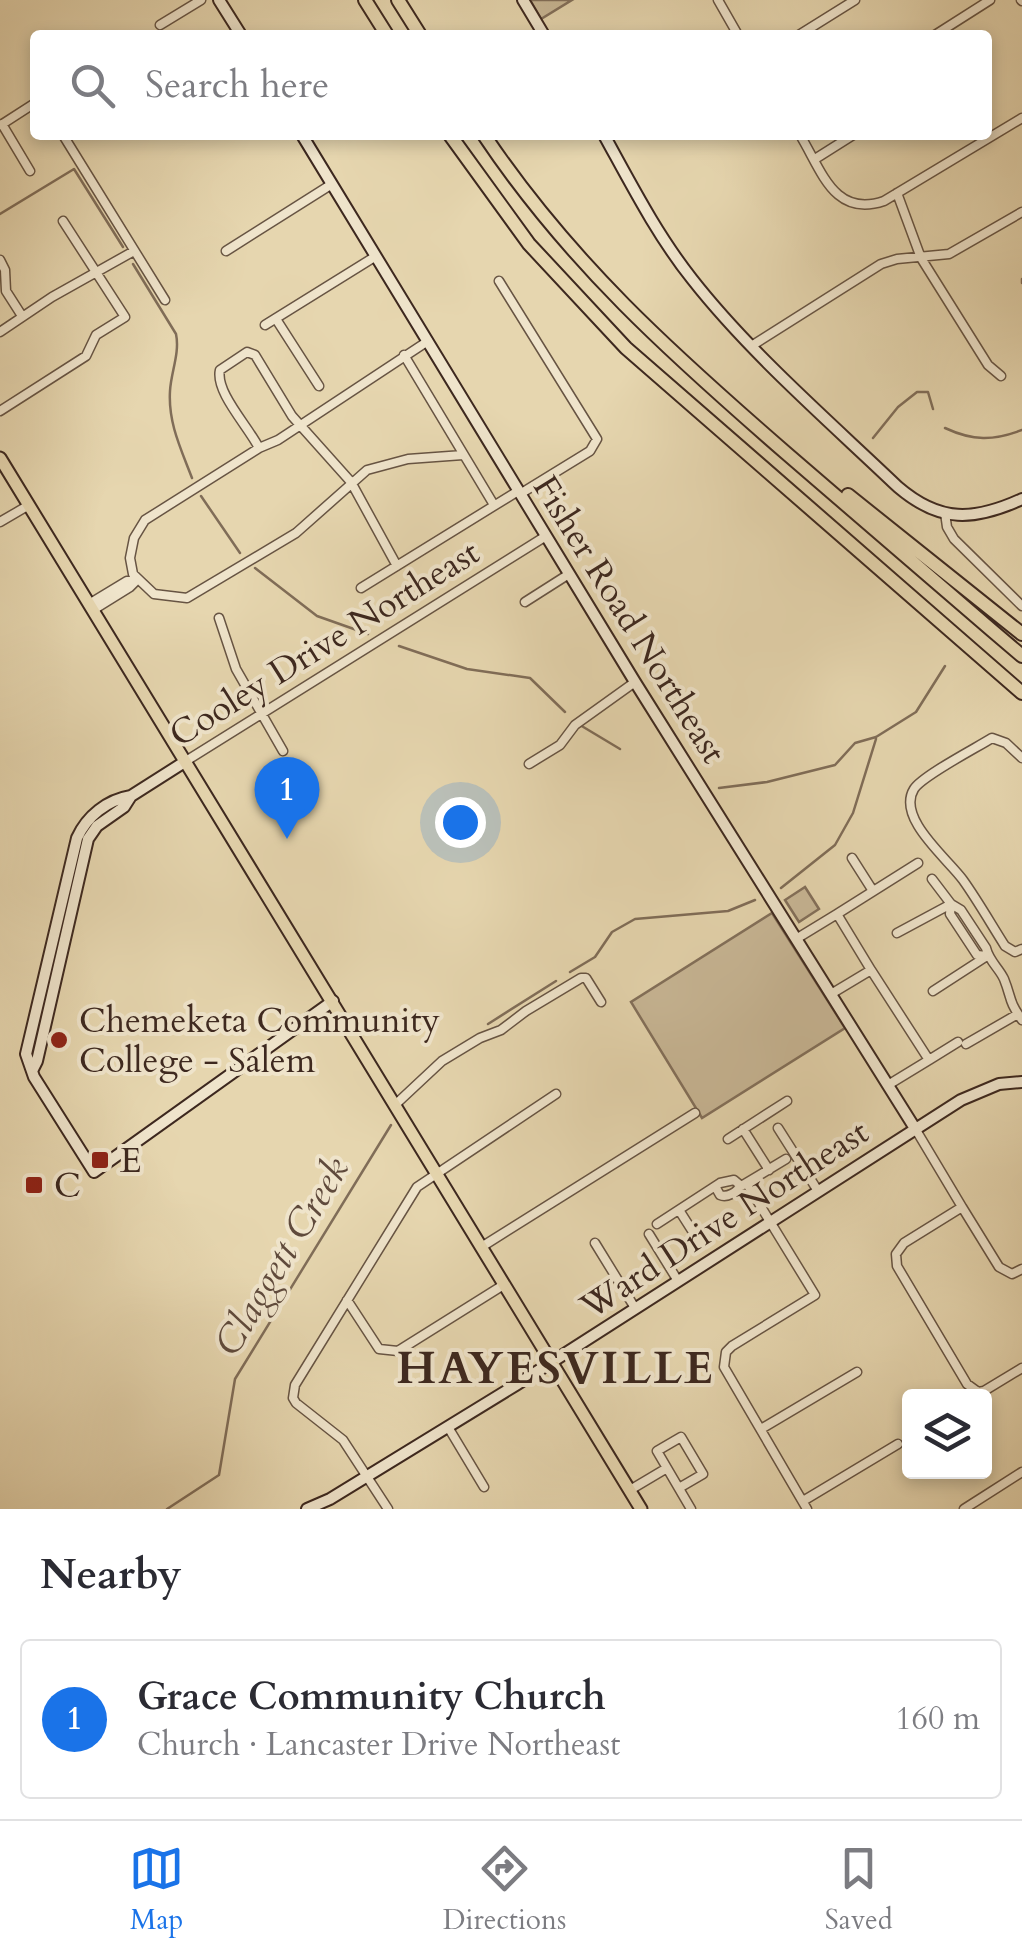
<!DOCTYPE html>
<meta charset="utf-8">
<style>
body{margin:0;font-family:Cardo,serif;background:#f7f7f7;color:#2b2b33}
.controls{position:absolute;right:30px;bottom:30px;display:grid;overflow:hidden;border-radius:10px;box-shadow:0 5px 15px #0003}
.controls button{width:90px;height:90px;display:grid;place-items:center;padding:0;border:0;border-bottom:2px solid #e1e1e2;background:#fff;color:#2b2b33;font:50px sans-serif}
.you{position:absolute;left:460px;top:822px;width:35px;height:35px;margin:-25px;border:8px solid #fff;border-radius:50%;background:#1a73e8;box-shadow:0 0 0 15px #1a73e833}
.badge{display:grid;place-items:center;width:65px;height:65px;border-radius:50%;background:#1a73e8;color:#fff;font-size:32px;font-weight:700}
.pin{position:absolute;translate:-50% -82px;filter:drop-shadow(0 2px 5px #0008)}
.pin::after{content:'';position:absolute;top:52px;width:35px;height:30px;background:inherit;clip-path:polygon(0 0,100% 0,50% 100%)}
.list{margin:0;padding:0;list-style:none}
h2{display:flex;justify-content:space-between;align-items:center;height:130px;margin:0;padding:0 40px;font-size:42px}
h2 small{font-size:32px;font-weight:400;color:#7c7c81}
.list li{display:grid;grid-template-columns:65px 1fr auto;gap:30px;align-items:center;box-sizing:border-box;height:160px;margin:0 20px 20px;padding:0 20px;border:2px solid #e1e1e2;border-radius:10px}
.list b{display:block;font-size:38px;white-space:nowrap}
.list p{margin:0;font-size:32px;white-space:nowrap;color:#7c7c81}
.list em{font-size:32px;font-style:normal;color:#7c7c81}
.icon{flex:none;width:55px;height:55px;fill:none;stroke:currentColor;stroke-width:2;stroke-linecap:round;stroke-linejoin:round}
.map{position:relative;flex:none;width:1022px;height:1509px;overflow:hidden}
.search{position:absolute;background:#fff;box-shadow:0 5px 15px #0003;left:30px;right:30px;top:30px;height:110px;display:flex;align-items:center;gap:25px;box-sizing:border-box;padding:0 35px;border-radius:10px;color:#7c7c81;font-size:38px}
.sheet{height:310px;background:#fff}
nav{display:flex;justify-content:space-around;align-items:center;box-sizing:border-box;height:140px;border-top:2px solid #e1e1e2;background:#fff;font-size:28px;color:#7c7c81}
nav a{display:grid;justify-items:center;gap:5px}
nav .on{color:#1a73e8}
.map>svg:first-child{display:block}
.green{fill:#c9b897;stroke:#83705b;stroke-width:2.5}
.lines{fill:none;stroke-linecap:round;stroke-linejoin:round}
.stream{stroke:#806d58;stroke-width:2.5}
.street-casing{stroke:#675443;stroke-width:11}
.secondary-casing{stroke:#3d281f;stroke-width:14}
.primary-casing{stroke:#3d281f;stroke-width:15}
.highway-casing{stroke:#3d281f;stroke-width:16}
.street{stroke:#efe4cb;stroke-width:8}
.secondary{stroke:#efe4cb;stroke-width:10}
.primary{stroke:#e6d6af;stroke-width:11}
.highway{stroke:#e6d6af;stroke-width:12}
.poi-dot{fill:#8f2418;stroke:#efe4cb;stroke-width:4}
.labels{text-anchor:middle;stroke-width:8;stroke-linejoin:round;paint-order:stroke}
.street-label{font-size:35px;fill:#3d281f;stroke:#efe4cb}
.poi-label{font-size:35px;fill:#3d281f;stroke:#efe4cb;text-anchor:start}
.water-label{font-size:38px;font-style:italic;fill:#5f4a3c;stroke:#efe4cb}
.district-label{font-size:45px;font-weight:bold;letter-spacing:2.5px;fill:#3d281f;stroke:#efe4cb}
</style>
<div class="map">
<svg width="1022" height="1509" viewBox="0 0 1022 1509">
<rect width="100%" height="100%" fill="#e6d6af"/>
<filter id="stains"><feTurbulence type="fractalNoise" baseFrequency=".002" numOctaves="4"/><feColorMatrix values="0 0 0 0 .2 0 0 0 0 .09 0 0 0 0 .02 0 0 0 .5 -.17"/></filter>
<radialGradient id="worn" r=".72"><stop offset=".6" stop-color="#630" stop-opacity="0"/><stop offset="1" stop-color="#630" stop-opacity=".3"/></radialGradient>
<!-- green -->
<path class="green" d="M530,0h42l-31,19z
M805,887l14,22 -20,13 -14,-22z
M772,913l73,115 -143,90 -71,-116z"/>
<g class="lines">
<!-- stream -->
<path class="stream" d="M0,214l74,-45 49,78
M133,264l43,70c4,19 -5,38 -6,57 -2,32 11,58 22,87
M1022,279v4
M945,428c28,13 48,13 77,2
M873,438l25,-31 19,-15h11l5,17
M201,496l39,57
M255,568l62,48 51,18
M399,646l68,23 63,9 35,34
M580,725l40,24
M719,788l48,-6 68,-17 20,-22 21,-6 40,-25 29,-46
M781,888l54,-43 18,-32 23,-74
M570,972l25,-15 17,-25 23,-13 93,-8 27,-11
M488,1024l68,-43
M167,1509l52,-34 16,-96 156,-254"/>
<defs>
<path id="street" d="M718,0l20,35
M1021,0l1,1
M160,25l41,-25
M799,35l56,-35
M935,35l55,-35
M2,124l28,47
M1,125l34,-22
M63,135l102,165
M800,135c22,36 34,83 84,66l138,-83
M815,159l38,-24
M897,193l24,65 67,107 13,11
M226,251l106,-67
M0,260l5,10 1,21 16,25
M499,281l98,158 -7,12 -70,43
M276,319l43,67
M265,325l111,-69
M0,332l52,-35 82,-46
M428,341l-150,99 -19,8 -114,72 -11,18 -4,20 3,16 21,20 33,4 109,-65 71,-63 41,-11 55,-4
M753,345l128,-81 16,-5 52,-5 73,-42
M404,355l90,150
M0,411l86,-55 10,-21 29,-18 -62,-96
M259,448c-11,-22 -44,-56 -39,-78l27,-18 8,3 37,61 59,66 46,84
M945,513l2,14 7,12 68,67
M0,522l29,-17
M361,588l157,-97
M525,602l44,-28
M89,604l38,-23 10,-1
M93,610l37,-23 7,-7
M219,618l17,51 47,82
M1022,758l-16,-15 -14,-5c-16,10 -70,38 -78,51 -18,29 34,70 49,91 15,21 28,44 42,66l10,6 7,-3
M186,761l360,-225
M529,764l31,-19 15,-20 60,-43
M852,858l21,33
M932,879l19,25 10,6 25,38c3,13 13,20 18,31 8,20 4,21 18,41
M951,904l-1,10 27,41 10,1
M897,933l54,-29
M796,939l41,-25
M871,970l-34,-56 81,-51
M933,991l54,-35
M831,994l40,-24 58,90 -41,25
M966,1044l52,-30
M929,1060l29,-18
M396,1104l46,-43 38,-23 21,-8 25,-19 55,-33h5l15,24
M778,1128l40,63
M743,1129l26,41
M916,1130l46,77
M728,1139l59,-38
M747,1184l68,111 -83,51 -6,6 -2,15 83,142
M743,1185l43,-26
M679,1210l21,33
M657,1224l63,-41 14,-3 6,5c-2,7 -13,13 -20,10l-4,-7
M649,1234l29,47
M595,1243l40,65
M483,1246l212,-133
M1022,1269l-10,5 -13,-7 -37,-60 -58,36 -8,11 1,12 70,118 11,8 6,-1 38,-23
M347,1300l32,49 19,2 107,-67
M448,1427l36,60
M761,1429l96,-57
M679,1488l24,-14 -22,-37 -24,14 34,58
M630,1490l37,-22
M803,1501l95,-57
M388,1509l-45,-69 -47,-37 -3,-5 2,-13 122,-198 139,-93
M964,1509l58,-37"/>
<path id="secondary" d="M219,0l22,35
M523,0l21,35
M302,135l333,547 281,448
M604,135c27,49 53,100 88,144 58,74 138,143 206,208 42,36 76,34 124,12
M131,796c-24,4 -44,20 -54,42l-51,216 8,23 60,95 239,-171
M32,1071l5,-10 51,-222 9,-13 27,-19 7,-11 55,-35
M307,1509l23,-10 186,-114 445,-285 38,-16 23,-2"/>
<path id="primary" d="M0,458l641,1051"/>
<path id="highway" d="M365,0l22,35
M398,0l22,35
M450,135l79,109 97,104 396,345
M484,135c85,127 188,219 302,318 79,68 157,136 236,203
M848,495l174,139"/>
</defs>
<!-- street casing -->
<use href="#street" class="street-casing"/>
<!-- secondary casing -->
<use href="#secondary" class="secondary-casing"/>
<!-- primary casing -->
<use href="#primary" class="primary-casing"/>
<!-- highway casing -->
<use href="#highway" class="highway-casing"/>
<!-- street -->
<use href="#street" class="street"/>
<!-- secondary -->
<use href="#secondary" class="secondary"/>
<!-- primary -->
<use href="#primary" class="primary"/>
<!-- highway -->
<use href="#highway" class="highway"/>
</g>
<!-- markers -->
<g class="poi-dot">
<circle cx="59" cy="1040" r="10"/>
<rect x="90" y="1150" width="20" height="20" rx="5"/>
<rect x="24" y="1175" width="20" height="20" rx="5"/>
</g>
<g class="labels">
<!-- street labels -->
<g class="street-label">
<text transform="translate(630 619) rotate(58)" y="12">Fisher Road Northeast</text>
<text transform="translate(324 643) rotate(-32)" y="12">Cooley Drive Northeast</text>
<text transform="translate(724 1219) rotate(-33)" y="12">Ward Drive Northeast</text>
</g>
<!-- poi labels -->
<g class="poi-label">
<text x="79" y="1032">Chemeketa Community<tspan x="79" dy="40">College - Salem</tspan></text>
<text x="120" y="1172">E</text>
<text x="54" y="1197">C</text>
</g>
<!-- water labels -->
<g class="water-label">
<text transform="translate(281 1256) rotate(-59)" y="13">Claggett Creek</text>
</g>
<!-- district labels -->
<g class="district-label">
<text x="556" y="1383">HAYESVILLE</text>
</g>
</g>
<rect width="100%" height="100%" filter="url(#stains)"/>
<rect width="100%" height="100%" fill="url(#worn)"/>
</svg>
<div class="controls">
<button><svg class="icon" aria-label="layers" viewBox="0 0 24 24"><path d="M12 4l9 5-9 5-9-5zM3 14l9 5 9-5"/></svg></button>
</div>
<div class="you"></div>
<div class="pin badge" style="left:287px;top:839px">1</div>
<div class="search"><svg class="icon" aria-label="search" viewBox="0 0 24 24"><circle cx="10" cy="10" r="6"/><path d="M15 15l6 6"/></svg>Search here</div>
</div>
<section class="sheet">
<h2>Nearby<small></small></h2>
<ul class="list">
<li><span class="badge">1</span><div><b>Grace Community Church</b><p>Church · Lancaster Drive Northeast</p></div><em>160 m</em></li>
</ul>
</section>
<nav>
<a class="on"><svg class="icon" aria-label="map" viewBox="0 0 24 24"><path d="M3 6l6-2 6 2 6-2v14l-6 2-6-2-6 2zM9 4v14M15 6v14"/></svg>Map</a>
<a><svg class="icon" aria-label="directions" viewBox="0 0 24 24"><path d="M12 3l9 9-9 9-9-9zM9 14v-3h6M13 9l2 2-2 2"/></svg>Directions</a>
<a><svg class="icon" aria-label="saved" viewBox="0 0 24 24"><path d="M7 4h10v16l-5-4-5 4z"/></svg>Saved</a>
</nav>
